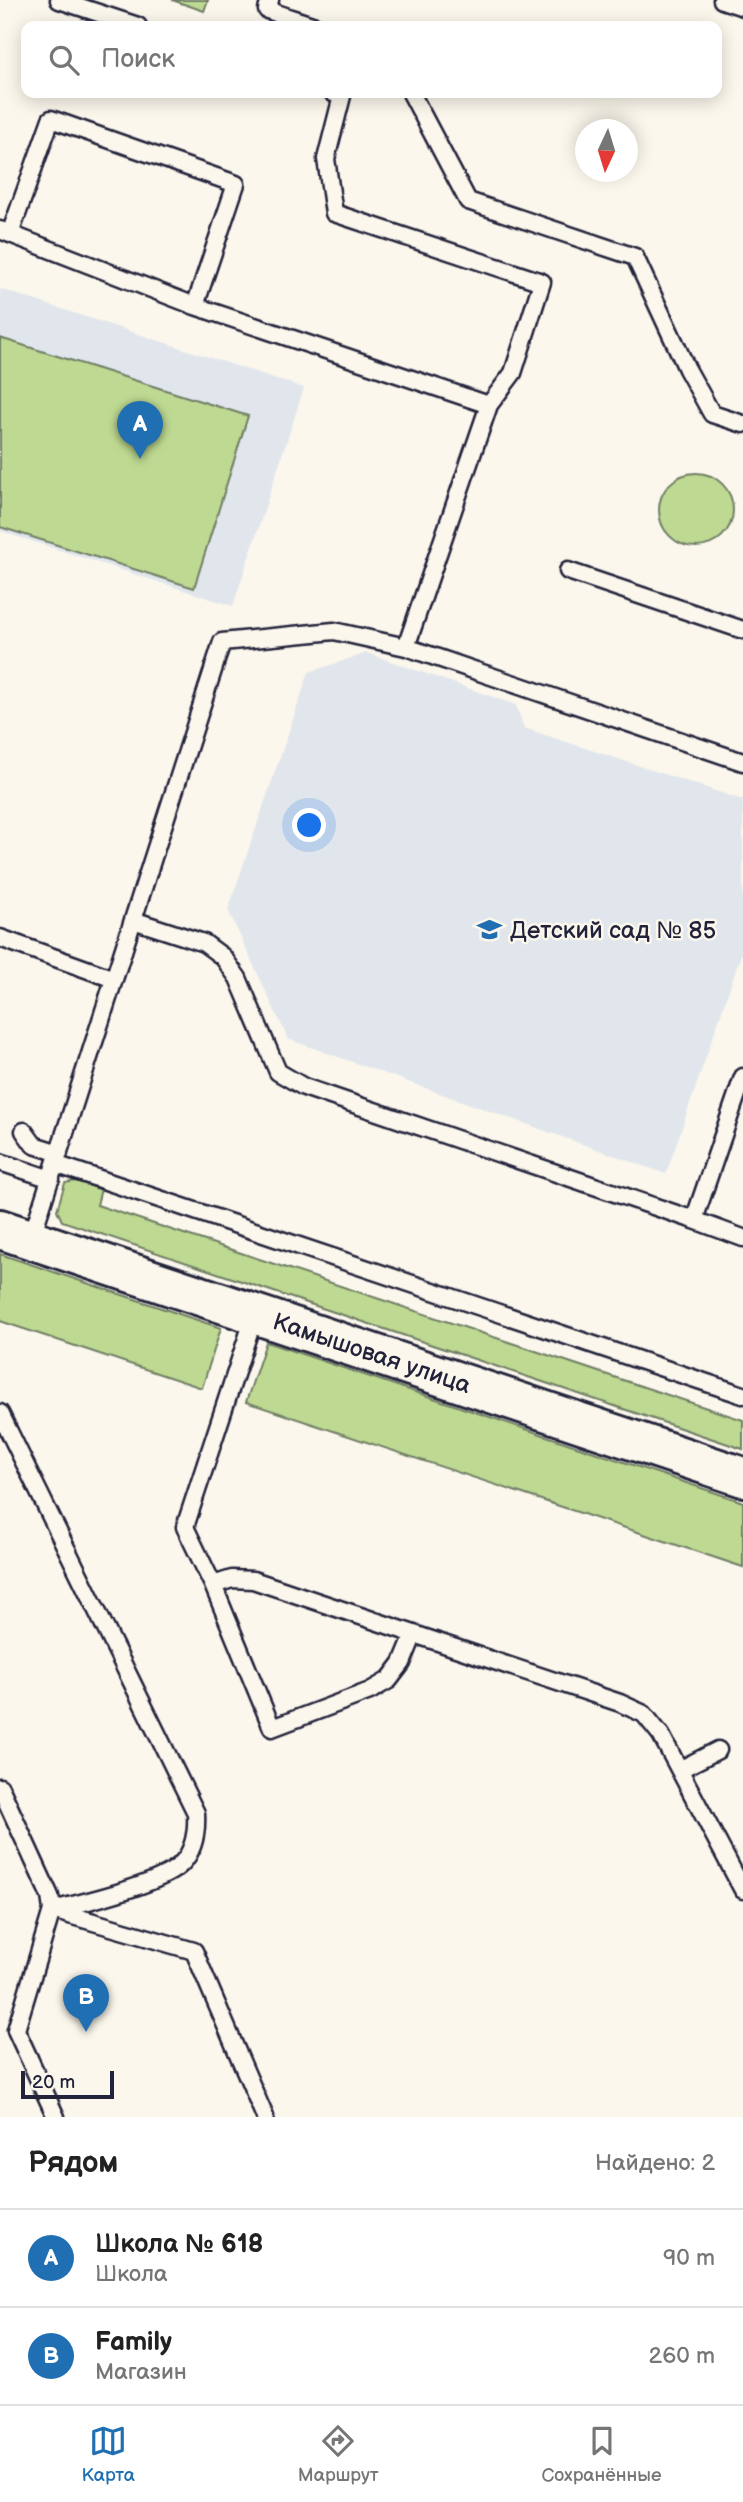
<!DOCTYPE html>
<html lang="ru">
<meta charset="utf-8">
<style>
body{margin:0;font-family:"Balsamiq Sans",sans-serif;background:#f6f6f6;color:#222}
.compass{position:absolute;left:575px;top:119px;width:63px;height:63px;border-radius:50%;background:#fff;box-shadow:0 4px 18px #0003;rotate:184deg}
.scale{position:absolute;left:21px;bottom:18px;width:93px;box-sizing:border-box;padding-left:7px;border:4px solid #22223b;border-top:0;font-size:19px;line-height:24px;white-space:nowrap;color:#22223b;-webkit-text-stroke:5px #fbf7ec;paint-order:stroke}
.you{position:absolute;left:310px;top:826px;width:24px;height:24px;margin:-18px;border:5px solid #fff;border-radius:50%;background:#1a73e8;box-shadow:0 0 0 10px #1a73e833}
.badge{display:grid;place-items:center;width:46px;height:46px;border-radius:50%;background:#1f6fb2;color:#fff;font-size:23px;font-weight:700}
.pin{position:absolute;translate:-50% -58px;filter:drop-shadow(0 2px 4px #0008)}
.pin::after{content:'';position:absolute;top:37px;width:24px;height:21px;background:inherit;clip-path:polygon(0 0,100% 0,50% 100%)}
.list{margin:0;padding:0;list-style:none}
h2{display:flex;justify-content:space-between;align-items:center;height:91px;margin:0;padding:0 28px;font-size:30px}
h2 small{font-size:23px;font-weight:400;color:#767676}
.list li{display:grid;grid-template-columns:46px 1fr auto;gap:21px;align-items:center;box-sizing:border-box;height:98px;padding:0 28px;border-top:2px solid #e0e0e0}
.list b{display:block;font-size:26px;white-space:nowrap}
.list p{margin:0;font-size:23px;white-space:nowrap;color:#767676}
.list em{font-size:23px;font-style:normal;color:#767676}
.icon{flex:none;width:38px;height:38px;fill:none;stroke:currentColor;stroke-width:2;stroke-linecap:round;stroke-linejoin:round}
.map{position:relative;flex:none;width:743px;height:2117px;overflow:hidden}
.search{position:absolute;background:#fff;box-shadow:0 4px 18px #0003;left:21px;right:21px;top:21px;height:77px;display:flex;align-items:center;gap:18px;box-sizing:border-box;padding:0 24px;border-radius:14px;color:#767676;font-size:26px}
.sheet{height:287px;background:#fff}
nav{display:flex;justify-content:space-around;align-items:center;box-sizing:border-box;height:98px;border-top:2px solid #e0e0e0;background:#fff;font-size:19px;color:#767676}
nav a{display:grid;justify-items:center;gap:4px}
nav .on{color:#1f6fb2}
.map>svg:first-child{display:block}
.built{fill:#e1e6ec}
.green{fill:#bed991;stroke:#707e66;stroke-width:2}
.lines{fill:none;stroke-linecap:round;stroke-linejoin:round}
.service-casing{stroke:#22223b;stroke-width:21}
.tertiary-casing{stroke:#22223b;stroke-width:44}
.service{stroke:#fbf7ec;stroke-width:16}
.tertiary{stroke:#fbf7ec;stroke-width:38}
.labels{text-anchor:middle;stroke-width:5;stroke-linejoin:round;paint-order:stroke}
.poi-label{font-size:24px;fill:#22223b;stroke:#fbf7ec;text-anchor:start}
.street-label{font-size:24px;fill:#22223b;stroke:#fbf7ec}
</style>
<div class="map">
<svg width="743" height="2117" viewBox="0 0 743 2117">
<rect width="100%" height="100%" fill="#fbf7ec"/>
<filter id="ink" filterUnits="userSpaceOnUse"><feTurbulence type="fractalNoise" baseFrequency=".0143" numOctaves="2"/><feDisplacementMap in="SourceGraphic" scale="14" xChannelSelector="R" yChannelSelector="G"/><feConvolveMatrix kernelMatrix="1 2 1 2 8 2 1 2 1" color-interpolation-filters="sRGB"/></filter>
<g filter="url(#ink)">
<!-- built -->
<path class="built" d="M0,289l304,99 -71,218 -233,-75z
M367,653l149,52 8,23 219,72v149l-77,225 -378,-135 -60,-129 81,-238z"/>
<!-- green -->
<path class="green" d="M172,0h36l-4,11z
M0,338l248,78 -54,172 -194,-61z
M659 510a37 37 0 1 1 74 0a37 37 0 1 1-74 0Z
M76,1181l25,8 -4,16 646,215v29l-681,-228 -5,-11 8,-27z
M0,1254l221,74 -19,60 -202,-67z
M266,1342l477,160v65l-497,-165z"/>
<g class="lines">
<defs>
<path id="service" d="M59,0l79,26
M270,0l-3,10 48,16
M722,0l21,7
M333,93l9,3 -16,63 8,54 208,69 -29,91 -24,32 -83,242 -72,-16 -112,11 -89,278 71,23 19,14 15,21 40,94 26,15 390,133 49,-143
M411,93l57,108 167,56 52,112 25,45 31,10
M0,230l195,76 294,99
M10,234l41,-115 185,65 -41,122
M568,571l175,59
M406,647l337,115
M0,938l114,41
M24,1131l10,14 25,8
M0,1162l51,17
M55,1164l688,231
M694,1220l49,18
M31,1239l102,-319
M255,1314l-70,213 28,58 59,143 98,-37 19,-11 13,-17 12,-29
M0,1413l196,400c1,18 -1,37 -15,51 -19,20 -99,39 -129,46l-2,-14 -50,-109
M213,1585l19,-6 21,1 367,123 24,11 17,21 82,155
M681,1769l37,-19
M56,2117l-40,-87 36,-120 142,41 71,166"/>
<g id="tertiary">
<path id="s1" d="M0,1229l743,248"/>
</g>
</defs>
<!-- service casing -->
<use href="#service" class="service-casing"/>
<!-- tertiary casing -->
<use href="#tertiary" class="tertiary-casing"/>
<!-- service -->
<use href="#service" class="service"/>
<!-- tertiary -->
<use href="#tertiary" class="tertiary"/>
</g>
</g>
<!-- icons -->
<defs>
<symbol id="school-bare" viewBox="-9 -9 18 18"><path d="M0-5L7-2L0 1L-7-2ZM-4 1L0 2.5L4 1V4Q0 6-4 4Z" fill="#1f6fb2" stroke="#fbf7ec" stroke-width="2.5" paint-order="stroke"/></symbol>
</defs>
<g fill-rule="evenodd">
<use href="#school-bare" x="472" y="912" width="35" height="35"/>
</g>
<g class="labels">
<!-- poi labels -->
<g class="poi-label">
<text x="510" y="938">Детский сад № 85</text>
</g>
<!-- street labels -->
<g class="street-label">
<text dy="8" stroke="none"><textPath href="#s1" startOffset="392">Камышовая улица</textPath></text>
</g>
</g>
</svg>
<svg class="compass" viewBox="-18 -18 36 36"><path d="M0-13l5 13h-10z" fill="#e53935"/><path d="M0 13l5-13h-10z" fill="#767676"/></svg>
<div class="scale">20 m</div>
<div class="you"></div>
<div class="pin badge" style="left:140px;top:459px">A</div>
<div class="pin badge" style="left:86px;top:2032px">B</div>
<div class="search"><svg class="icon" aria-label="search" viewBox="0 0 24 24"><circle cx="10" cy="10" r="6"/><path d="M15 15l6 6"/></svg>Поиск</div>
</div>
<section class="sheet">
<h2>Рядом<small>Найдено: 2</small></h2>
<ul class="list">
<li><span class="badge">A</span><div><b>Школа № 618</b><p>Школа</p></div><em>90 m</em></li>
<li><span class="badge">B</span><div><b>Family</b><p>Магазин</p></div><em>260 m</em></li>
</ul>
</section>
<nav>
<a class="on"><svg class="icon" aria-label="map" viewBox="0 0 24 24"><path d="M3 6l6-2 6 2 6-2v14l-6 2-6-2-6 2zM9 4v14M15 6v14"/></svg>Карта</a>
<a><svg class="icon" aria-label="directions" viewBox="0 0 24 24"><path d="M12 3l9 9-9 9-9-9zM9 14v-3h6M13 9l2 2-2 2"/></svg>Маршрут</a>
<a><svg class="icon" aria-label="saved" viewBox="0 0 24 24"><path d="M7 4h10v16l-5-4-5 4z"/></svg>Сохранённые</a>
</nav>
